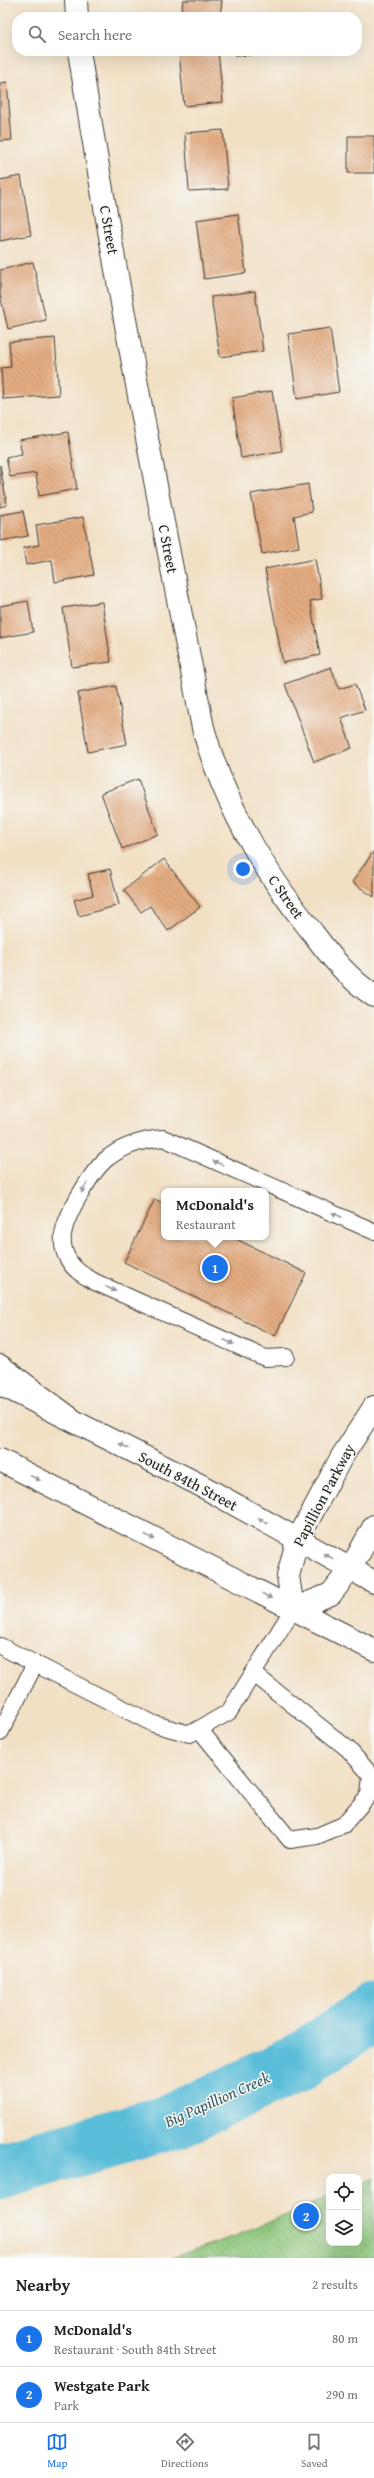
<!DOCTYPE html>
<meta charset="utf-8">
<style>
body{margin:0;font-family:"Gentium Book Plus",serif;background:#f6f6f6;color:#202124}
.controls{position:absolute;right:12px;bottom:12px;display:grid;overflow:hidden;border-radius:8px;box-shadow:0 4px 16px #0002}
.controls button{width:36px;height:36px;display:grid;place-items:center;padding:0;border:0;border-bottom:1px solid #e0e0e0;background:#fff;color:#202124;font:20px sans-serif}
.you{position:absolute;left:243px;top:869px;width:14px;height:14px;margin:-10px;border:3px solid #fff;border-radius:50%;background:#1a73e8;box-shadow:0 0 0 6px #1a73e833}
.badge{display:grid;place-items:center;width:26px;height:26px;border-radius:50%;background:#1a73e8;color:#fff;font-size:13px;font-weight:700}
.pin{position:absolute;translate:-50% -50%;border:2px solid #fff;box-shadow:0 1px 4px #0006}
.popup{position:absolute;left:161px;top:1188px;width:108px;height:52px;box-sizing:border-box;display:grid;place-content:center;border-radius:8px;background:#fff;filter:drop-shadow(0 1px 3px #0005);font-size:13px;white-space:nowrap;color:#757577}
.popup b{font-size:15px;color:#202124}
.popup::after{content:'';position:absolute;left:50%;top:100%;margin-left:-8px;border:8px solid transparent;border-top-color:#fff}
.list{margin:0;padding:0;list-style:none}
h2{display:flex;justify-content:space-between;align-items:center;height:52px;margin:0;padding:0 16px;font-size:17px}
h2 small{font-size:13px;font-weight:400;color:#757577}
.list li{display:grid;grid-template-columns:26px 1fr auto;gap:12px;align-items:center;box-sizing:border-box;height:56px;padding:0 16px;border-top:1px solid #e0e0e0}
.list b{display:block;font-size:15px;white-space:nowrap}
.list p{margin:0;font-size:13px;white-space:nowrap;color:#757577}
.list em{font-size:13px;font-style:normal;color:#757577}
.icon{flex:none;width:22px;height:22px;fill:none;stroke:currentColor;stroke-width:2;stroke-linecap:round;stroke-linejoin:round}
.map{position:relative;flex:none;width:374px;height:2258px;overflow:hidden}
.search{position:absolute;background:#fff;box-shadow:0 4px 16px #0002;left:12px;right:12px;top:12px;height:44px;display:flex;align-items:center;gap:10px;box-sizing:border-box;padding:0 14px;border-radius:16px;color:#757577;font-size:15px}
.sheet{height:164px;background:#fff}
nav{display:flex;justify-content:space-around;align-items:center;box-sizing:border-box;height:56px;border-top:1px solid #e0e0e0;background:#fff;font-size:11px;color:#757577}
nav a{display:grid;justify-items:center;gap:2px}
nav .on{color:#1a73e8}
.map>svg:first-child{display:block}
.park{fill:url(#park-dots);stroke:#54714b}
.lines{fill:none;stroke-linecap:round;stroke-linejoin:round}
.river{stroke:#5abdd9;stroke-width:57}
.building{fill:url(#building-back-hatch)}
.lane-casing{stroke:#3c3935;stroke-width:18}
.street-casing{stroke:#3c3935;stroke-width:24}
.primary-casing{stroke:#3c3935;stroke-width:24}
.highway-casing{stroke:#3c3935;stroke-width:24}
.lane{stroke:#fff;stroke-width:16}
.street{stroke:#fff;stroke-width:22}
.primary{stroke:#fff;stroke-width:22}
.highway{stroke:#fff;stroke-width:22}
.oneway{fill:#999}
.labels{text-anchor:middle;stroke-width:3;stroke-linejoin:round;paint-order:stroke}
.street-label{font-size:15px;fill:#1c1c1c;stroke:#f6f6f2}
.water-label{font-size:16px;font-style:italic;fill:#355c68;stroke:#f6f6f2}
</style>
<div class="map">
<svg width="374" height="2258" viewBox="0 0 374 2258">
<defs>
<pattern id="park-dots" width="8" height="8" patternUnits="userSpaceOnUse"><rect width="8" height="8" fill="#8cc67a"/><path d="M2 2h.1M6 6h.1" fill="none" stroke="#78aa69" stroke-width="1.8" stroke-linecap="round"/></pattern>
<pattern id="building-back-hatch" width="6" height="6" patternUnits="userSpaceOnUse"><rect width="6" height="6" fill="#e3ab80"/><path d="M-1 5l2 2M0 0l6 6M5-1l2 2" fill="none" stroke="#c2936e"/></pattern>
</defs>
<rect width="100%" height="100%" fill="#f6f6f2"/>
<filter id="ink" filterUnits="userSpaceOnUse"><feTurbulence type="fractalNoise" baseFrequency=".025" numOctaves="2"/><feDisplacementMap in="SourceGraphic" scale="8" xChannelSelector="R" yChannelSelector="G"/><feConvolveMatrix kernelMatrix="1 2 1 2 8 2 1 2 1" color-interpolation-filters="sRGB"/></filter>
<filter id="wash" filterUnits="userSpaceOnUse"><feTurbulence type="fractalNoise" baseFrequency=".012" numOctaves="4" result="noise"/><feDisplacementMap in="SourceGraphic" scale="16" xChannelSelector="R" yChannelSelector="G"/><feGaussianBlur stdDeviation="0.9" result="paint"/><feColorMatrix in="noise" values="0 0 0 0 0 0 0 0 0 0 0 0 0 0 0 0 0 1.4 0 .05"/><feComposite in="paint" operator="in"/></filter>
<g filter="url(#wash)">
<rect width="100%" height="100%" fill="#f2e0c5"/>
<!-- park -->
<path class="park" d="M374,2178v80h-203l67,-23 91,-38v46h30v-58z"/>
<g class="lines">
<!-- river -->
<path class="river" d="M0,2171l176,-51 122,-57 76,-51"/>
</g>
<g id="blocks">
<!-- building -->
<path class="building" d="M183,0h39l-2,17h-39z
M179,51h39l5,51 -39,4z
M234,51h37v3l-36,2z
M7,82l5,58 -12,1v-58z
M223,130l5,59 -39,2 -4,-58z
M348,136h26v37h-26z
M21,176l10,59 -31,6v-61z
M238,214l8,59 -42,6 -8,-59z
M33,262l13,58 -38,9 -8,-34v-25z
M255,291l8,60 -43,6 -9,-60z
M330,328l9,64 -42,7 -9,-65z
M55,338l4,57 -56,4 -2,-31 10,-1 -2,-25z
M272,391l10,60 -41,7 -9,-60z
M68,432l9,57 -38,7 -3,-23 -26,4 -4,-20 16,-3 -3,-14z
M0,465l7,40 -7,2z
M308,484l4,28 -18,4 5,31 -37,7 -11,-60z
M23,511l5,25 -28,5v-26z
M83,517l11,58 -39,7 -3,-22 -26,5 -3,-17 16,-3 -3,-20z
M315,559l7,40 -12,2 10,54 -37,8 -18,-94z
M28,601l5,31 -33,6v-32z
M102,602l9,60 -39,5 -9,-59z
M331,667l8,22 16,-5 10,26 -24,8 11,30 -38,14 -29,-78z
M116,686l11,58 -39,8 -10,-59z
M138,779l20,55 -36,15 -21,-56z
M374,851v46l-22,-15z
M164,859l36,48 -32,24 -18,-25 -9,6 -17,-22z
M110,869l9,36 -40,11 -5,-16 19,-5 -5,-21z
M155,1199l9,5v33h68l74,36 -31,63 -151,-74z"/>
</g>
</g>
<g filter="url(#ink)">
<use href="#blocks" fill-opacity="0" stroke="#3c3935" stroke-width="1"/>
<g class="lines">
<defs>
<path id="lane" d="M286,1357l-21,1 -170,-76c-10,-6 -20,-11 -26,-21 -5,-8 -7,-18 -6,-26 2,-19 30,-67 46,-78 16,-12 33,-17 54,-19l210,93
M0,1646l154,78 36,10 39,-22 64,-103
M199,1729l91,111 27,-4 26,-11 26,-30 2,-20 -23,-26 -95,-76
M0,1733l35,-69"/>
<path id="street" d="M76,0l1,17
M79,51c36,227 80,452 124,677 21,76 61,144 110,205 18,24 36,46 61,63
M374,1407l-33,51 -44,83 -9,35 5,33 38,-15 20,-26 23,-42"/>
<path id="primary" d="M0,1384l200,101 174,97
M0,1460l374,190"/>
<path id="highway" d="M0,1366l74,55"/>
</defs>
<!-- lane casing -->
<use href="#lane" class="lane-casing"/>
<!-- street casing -->
<use href="#street" class="street-casing"/>
<!-- primary casing -->
<use href="#primary" class="primary-casing"/>
<!-- highway casing -->
<use href="#highway" class="highway-casing"/>
<!-- lane -->
<use href="#lane" class="lane"/>
<!-- street -->
<use href="#street" class="street"/>
<!-- primary -->
<use href="#primary" class="primary"/>
<!-- highway -->
<use href="#highway" class="highway"/>
</g>
<!-- one-way arrows -->
<defs><path id="oneway-solid" d="M-6-.8H1V-3.2L6.5 0L1 3.2V.8H-6Z"/></defs>
<g class="oneway">
<use href="#oneway-solid" transform="translate(218 1163) rotate(-156)"/>
<use href="#oneway-solid" transform="translate(84 1188) rotate(120)"/>
<use href="#oneway-solid" transform="translate(337 1215) rotate(-156)"/>
<use href="#oneway-solid" transform="translate(111 1289) rotate(24)"/>
<use href="#oneway-solid" transform="translate(229 1342) rotate(24)"/>
<use href="#oneway-solid" transform="translate(124 1446) rotate(-153)"/>
<use href="#oneway-solid" transform="translate(35 1478) rotate(27)"/>
<use href="#oneway-solid" transform="translate(263 1521) rotate(-150)"/>
<use href="#oneway-solid" transform="translate(150 1537) rotate(27)"/>
<use href="#oneway-solid" transform="translate(328 1556) rotate(-153)"/>
<use href="#oneway-solid" transform="translate(267 1596) rotate(27)"/>
</g>
</g>
<g class="labels">
<!-- street labels -->
<g class="street-label">
<text transform="translate(109 230) rotate(80)" y="5">C Street</text>
<text transform="translate(168 549) rotate(79)" y="5">C Street</text>
<text transform="translate(286 897) rotate(55)" y="5">C Street</text>
<text transform="translate(188 1481) rotate(28)" y="5">South 84th Street</text>
<text transform="translate(324 1495) rotate(-62)" y="5">Papillion Parkway</text>
</g>
<!-- water labels -->
<g class="water-label">
<text transform="translate(217 2099) rotate(-24)" y="6">Big Papillion Creek</text>
</g>
</g>
</svg>
<div class="controls">
<button><svg class="icon" aria-label="locate" viewBox="0 0 24 24"><circle cx="12" cy="12" r="6"/><path d="M12 2v4M12 18v4M2 12h4M18 12h4"/></svg></button>
<button><svg class="icon" aria-label="layers" viewBox="0 0 24 24"><path d="M12 4l9 5-9 5-9-5zM3 14l9 5 9-5"/></svg></button>
</div>
<div class="you"></div>
<div class="pin badge" style="left:215px;top:1268px">1</div>
<div class="popup"><b>McDonald's</b>Restaurant</div>
<div class="pin badge" style="left:306px;top:2216px">2</div>
<div class="search"><svg class="icon" aria-label="search" viewBox="0 0 24 24"><circle cx="10" cy="10" r="6"/><path d="M15 15l6 6"/></svg>Search here</div>
</div>
<section class="sheet">
<h2>Nearby<small>2 results</small></h2>
<ul class="list">
<li><span class="badge">1</span><div><b>McDonald's</b><p>Restaurant · South 84th Street</p></div><em>80 m</em></li>
<li><span class="badge">2</span><div><b>Westgate Park</b><p>Park</p></div><em>290 m</em></li>
</ul>
</section>
<nav>
<a class="on"><svg class="icon" aria-label="map" viewBox="0 0 24 24"><path d="M3 6l6-2 6 2 6-2v14l-6 2-6-2-6 2zM9 4v14M15 6v14"/></svg>Map</a>
<a><svg class="icon" aria-label="directions" viewBox="0 0 24 24"><path d="M12 3l9 9-9 9-9-9zM9 14v-3h6M13 9l2 2-2 2"/></svg>Directions</a>
<a><svg class="icon" aria-label="saved" viewBox="0 0 24 24"><path d="M7 4h10v16l-5-4-5 4z"/></svg>Saved</a>
</nav>
